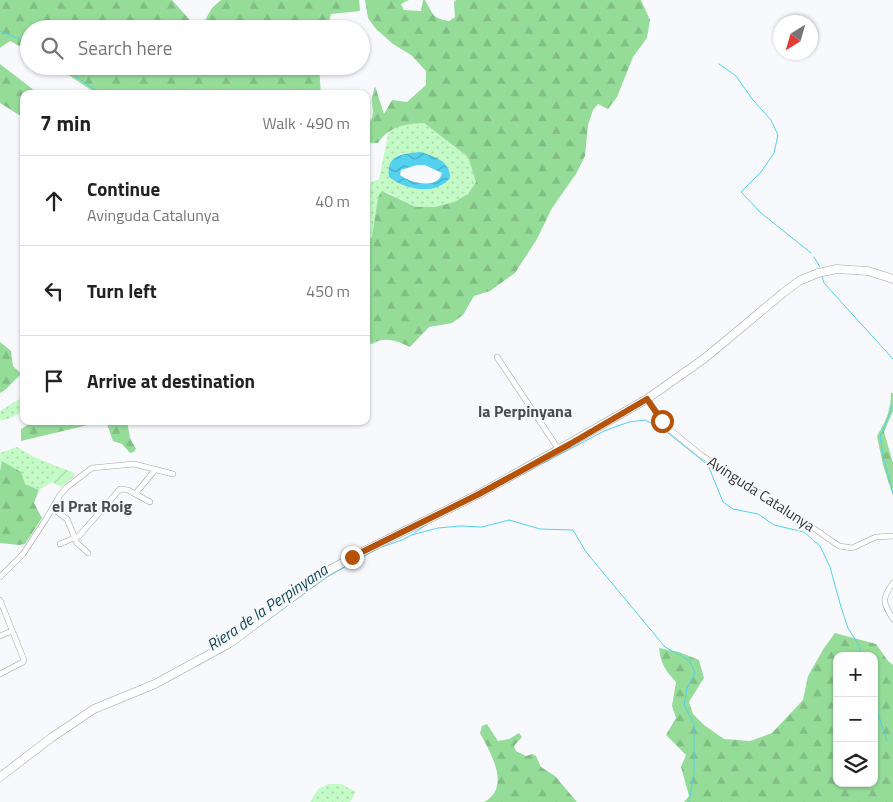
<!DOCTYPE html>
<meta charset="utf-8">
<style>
body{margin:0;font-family:"Titillium Web",sans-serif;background:#f6f6f6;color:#222}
.controls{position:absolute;right:15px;bottom:15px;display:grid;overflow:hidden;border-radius:10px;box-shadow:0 1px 4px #0004}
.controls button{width:45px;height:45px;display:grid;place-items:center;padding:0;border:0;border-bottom:1px solid #e0e0e0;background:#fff;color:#222;font:25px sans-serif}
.compass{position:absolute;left:773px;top:15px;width:45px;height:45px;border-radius:50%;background:#fff;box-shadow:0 1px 4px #0004;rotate:217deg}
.stop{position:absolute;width:15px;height:15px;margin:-11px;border:4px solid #b45309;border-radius:50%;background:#fff}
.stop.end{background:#b45309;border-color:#fff;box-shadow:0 1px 5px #0008}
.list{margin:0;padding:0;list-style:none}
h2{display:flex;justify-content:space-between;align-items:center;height:65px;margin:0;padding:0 20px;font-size:21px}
h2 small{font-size:16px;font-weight:400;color:#767676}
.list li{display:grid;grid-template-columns:32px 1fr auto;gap:15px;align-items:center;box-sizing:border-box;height:90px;padding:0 20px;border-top:1px solid #e0e0e0}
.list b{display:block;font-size:19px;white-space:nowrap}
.list p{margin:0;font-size:16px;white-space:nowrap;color:#767676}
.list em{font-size:16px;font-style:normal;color:#767676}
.icon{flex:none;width:28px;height:28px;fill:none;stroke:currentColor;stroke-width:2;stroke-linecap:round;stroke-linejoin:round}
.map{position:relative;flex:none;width:893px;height:802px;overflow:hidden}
.search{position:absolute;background:#fff;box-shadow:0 1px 4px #0004;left:20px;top:20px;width:350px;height:55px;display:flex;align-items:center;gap:12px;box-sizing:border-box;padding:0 18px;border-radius:28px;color:#767676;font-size:19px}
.panel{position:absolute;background:#fff;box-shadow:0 1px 4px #0004;left:20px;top:90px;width:350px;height:335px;border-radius:10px}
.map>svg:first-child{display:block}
.grass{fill:url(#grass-dots);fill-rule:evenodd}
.forest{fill:url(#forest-firs);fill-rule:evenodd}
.garden{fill:url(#garden-furrows)}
.water{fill:url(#water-waves);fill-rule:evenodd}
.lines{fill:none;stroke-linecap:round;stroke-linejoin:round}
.stream{stroke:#53d1ef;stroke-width:1}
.street-casing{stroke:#a2a3a6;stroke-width:6}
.secondary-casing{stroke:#a2a3a6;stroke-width:9}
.street{stroke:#fff;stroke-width:5}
.secondary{stroke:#fff;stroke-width:8}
.route{stroke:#b45309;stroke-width:6}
.labels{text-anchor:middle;stroke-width:4;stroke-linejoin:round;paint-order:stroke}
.street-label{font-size:15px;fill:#363638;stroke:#f8f9fd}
.neighbourhood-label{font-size:16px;font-weight:bold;fill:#4c4d50;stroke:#f8f9fd}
.water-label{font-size:16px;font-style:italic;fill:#154c58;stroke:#f8f9fd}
</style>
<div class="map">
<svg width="893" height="802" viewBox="0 0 893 802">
<defs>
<pattern id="grass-dots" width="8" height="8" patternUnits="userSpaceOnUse" patternTransform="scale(1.25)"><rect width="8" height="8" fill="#c4fac6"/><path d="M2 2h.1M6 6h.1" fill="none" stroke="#a9d7ab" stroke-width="1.8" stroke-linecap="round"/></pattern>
<pattern id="forest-firs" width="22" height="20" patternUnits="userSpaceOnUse" patternTransform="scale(1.25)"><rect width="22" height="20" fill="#95dc99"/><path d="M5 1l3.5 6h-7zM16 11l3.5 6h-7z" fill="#81bd85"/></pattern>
<pattern id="garden-furrows" width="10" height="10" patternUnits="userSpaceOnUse" patternTransform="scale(1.25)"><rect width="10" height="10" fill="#c4fac6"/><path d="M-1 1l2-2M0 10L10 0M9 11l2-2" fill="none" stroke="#a9d7ab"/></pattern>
<pattern id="water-waves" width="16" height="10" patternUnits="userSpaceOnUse" patternTransform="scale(1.25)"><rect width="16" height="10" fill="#53d1ef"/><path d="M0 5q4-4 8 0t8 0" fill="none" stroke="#46aac3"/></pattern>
</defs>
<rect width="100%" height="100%" fill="#f8f9fd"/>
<!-- grass -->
<path class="grass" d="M424,123l44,34 8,25 -8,12 -14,8 -19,5h-19l-30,-15 -8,5 -6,40 -6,4v-56l13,-6 10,-49 13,-5zM402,153h9l39,25c-14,18 -44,11 -61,-1 -1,-10 4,-19 13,-24z
M24,396v15l-16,8 -8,2v-10z
M17,447l17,10 25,10 -7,15 -13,8 -14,-6 -14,-17 -9,-6 -2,10v-18z
M329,784h12l15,8 -6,10h-40l8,-13z"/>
<!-- forest -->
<path class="forest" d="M0,0h172l26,29h-169v22l-19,-10 -10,7z
M221,0h138l1,11 -29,3 -4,15h-127l12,-21z
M365,0h44l-8,4 3,6 17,1 2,-11h2c8,14 8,19 24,21l6,-4 -1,-15 2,-2h185l9,20 -3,18 -14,19 -16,40 -9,12 -10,-5 -5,6 -5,15 -3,31 -9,18 -24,34 -15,31 -22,34 -25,18 -16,5 -11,19 -11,8 -23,4 -19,20c-13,-6 -25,-11 -38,-3l-6,-3v-100l6,-4 6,-40 4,-6 34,16h19l19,-5 14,-8 8,-12 -8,-25 -44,-34c-19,1 -35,3 -46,20h-12v-17c9,-9 7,-13 6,-24 -1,-5 2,-11 3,-16l9,28 8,-14 15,2 19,-17v-14l-15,-16 -18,-11 -17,-15 -8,-11z
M0,64l39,30h-15v24l-24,-15z
M55,66h264l2,28h-224z
M0,342l11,9 2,15 8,8 -16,16 -5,3z
M891,393h2v18l-9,21 9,31v33l-10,-31 -6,-29c9,-15 14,-26 14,-43z
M34,421h71l-84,20v-12z
M106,421h21l3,17 6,11 -2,3 -4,1 -8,-9 -9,-3z
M2,461l19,11 4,12 14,6 -5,13 8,15 -17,26 -6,1 -19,-2v-72z
M835,633l41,11 12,17 5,4v137h-209l5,-6 -8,-29 5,-12 -20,-20 10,-17 -4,-12 4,-24c-11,-12 -15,-18 -17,-34l20,4 20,8 5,18 -15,24 4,12 11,11 20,14 26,2 22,-8 31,-33 5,-24 16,-28zM837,656h37v127h-37z
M487,724l11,17 11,-2 10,-6 3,4 -8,9 2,5 10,5 6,-2 4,2 5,11 14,9 22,26h-93c28,-15 6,-50 -4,-69l2,-7z"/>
<!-- garden -->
<path class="garden" d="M59,467l16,6 -2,4 -12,10 -9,-5z"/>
<!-- water -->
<path class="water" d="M420,152c14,4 31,10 30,26 -14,18 -45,12 -61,-1 -3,-23 14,-23 31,-25zM417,165h8l17,8c-4,17 -32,10 -42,2l1,-5z"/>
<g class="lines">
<!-- stream -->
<path class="stream" d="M0,31l29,12
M719,64l17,12 17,24 18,20 7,15 -4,18 -13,19 -20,20 20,21 50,40
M61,66l40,28
M814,257l6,10
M822,276l2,7 69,76
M893,405l-13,32 4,23 9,33
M504,484l100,-53 25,-9 16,-2 18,9 45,36 15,37 10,7 25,5 16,11 30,7 16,14 10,21 11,40 7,21 10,16 4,12
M414,533l17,-11
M246,636l81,-59 52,-29 23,-8 9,-5 27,-7 22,-2 22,1 27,-7 31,9 33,1 13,22 79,95 25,14 5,12 -8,15 -3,17 10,19v50l-5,28
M173,678l56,-30
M130,698l22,-9
M874,701l13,40"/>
<defs>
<path id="street" d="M497,357l62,93
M647,399l21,29 33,27 95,61 43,30 13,2 24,-11 17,-1
M135,494l21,-25
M53,509l14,10 10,24 11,10
M60,544l19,-8 41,-47 8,1 22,12
M0,577l23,-23 23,-35 14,-24 7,-8 25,-19 42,-4 39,10
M893,583c-12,17 -10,19 0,36
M0,600l24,60 -1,2 -23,12
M0,636l12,-5"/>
<path id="secondary" d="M0,777l51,-39 43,-29 61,-25 75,-41 96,-71 38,-21 115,-57 91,-51 77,-44 58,-41 78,-65 16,-12 19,-8 19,-4 31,2 25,8"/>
</defs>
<!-- street casing -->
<use href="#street" class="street-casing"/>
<!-- secondary casing -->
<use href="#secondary" class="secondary-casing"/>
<!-- street -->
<use href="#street" class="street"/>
<!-- secondary -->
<use href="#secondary" class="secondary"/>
</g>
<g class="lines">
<!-- route -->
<path class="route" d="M352,557l127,-63 91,-50 77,-45 15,22"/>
</g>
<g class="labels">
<!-- street labels -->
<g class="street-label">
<text transform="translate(761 494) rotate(33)" y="5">Avinguda Catalunya</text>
</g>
<!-- neighbourhood labels -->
<g class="neighbourhood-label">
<text x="525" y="417">la Perpinyana</text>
<text x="92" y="512">el Prat Roig</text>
</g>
<!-- water labels -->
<g class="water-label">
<text transform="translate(267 607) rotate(-34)" y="6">Riera de la Perpinyana</text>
</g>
</g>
</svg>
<div class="controls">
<button>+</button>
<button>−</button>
<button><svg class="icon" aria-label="layers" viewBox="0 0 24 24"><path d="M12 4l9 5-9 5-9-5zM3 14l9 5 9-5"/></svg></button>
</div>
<svg class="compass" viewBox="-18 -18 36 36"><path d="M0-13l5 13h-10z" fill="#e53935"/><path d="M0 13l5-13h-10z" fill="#767676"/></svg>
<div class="stop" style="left:662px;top:421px"></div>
<div class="stop end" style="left:352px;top:557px"></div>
<div class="search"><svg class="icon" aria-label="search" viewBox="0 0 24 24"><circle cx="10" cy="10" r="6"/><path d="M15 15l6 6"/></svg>Search here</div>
<section class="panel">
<h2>7 min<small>Walk · 490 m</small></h2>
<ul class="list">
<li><svg class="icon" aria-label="ahead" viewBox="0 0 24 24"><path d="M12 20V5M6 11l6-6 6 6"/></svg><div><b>Continue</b><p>Avinguda Catalunya</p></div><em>40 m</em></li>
<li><svg class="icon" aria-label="left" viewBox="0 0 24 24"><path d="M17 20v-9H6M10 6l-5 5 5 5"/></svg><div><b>Turn left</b></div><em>450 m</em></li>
<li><svg class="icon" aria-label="arrive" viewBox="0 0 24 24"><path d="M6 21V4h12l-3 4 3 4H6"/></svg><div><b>Arrive at destination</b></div></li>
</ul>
</section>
</div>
